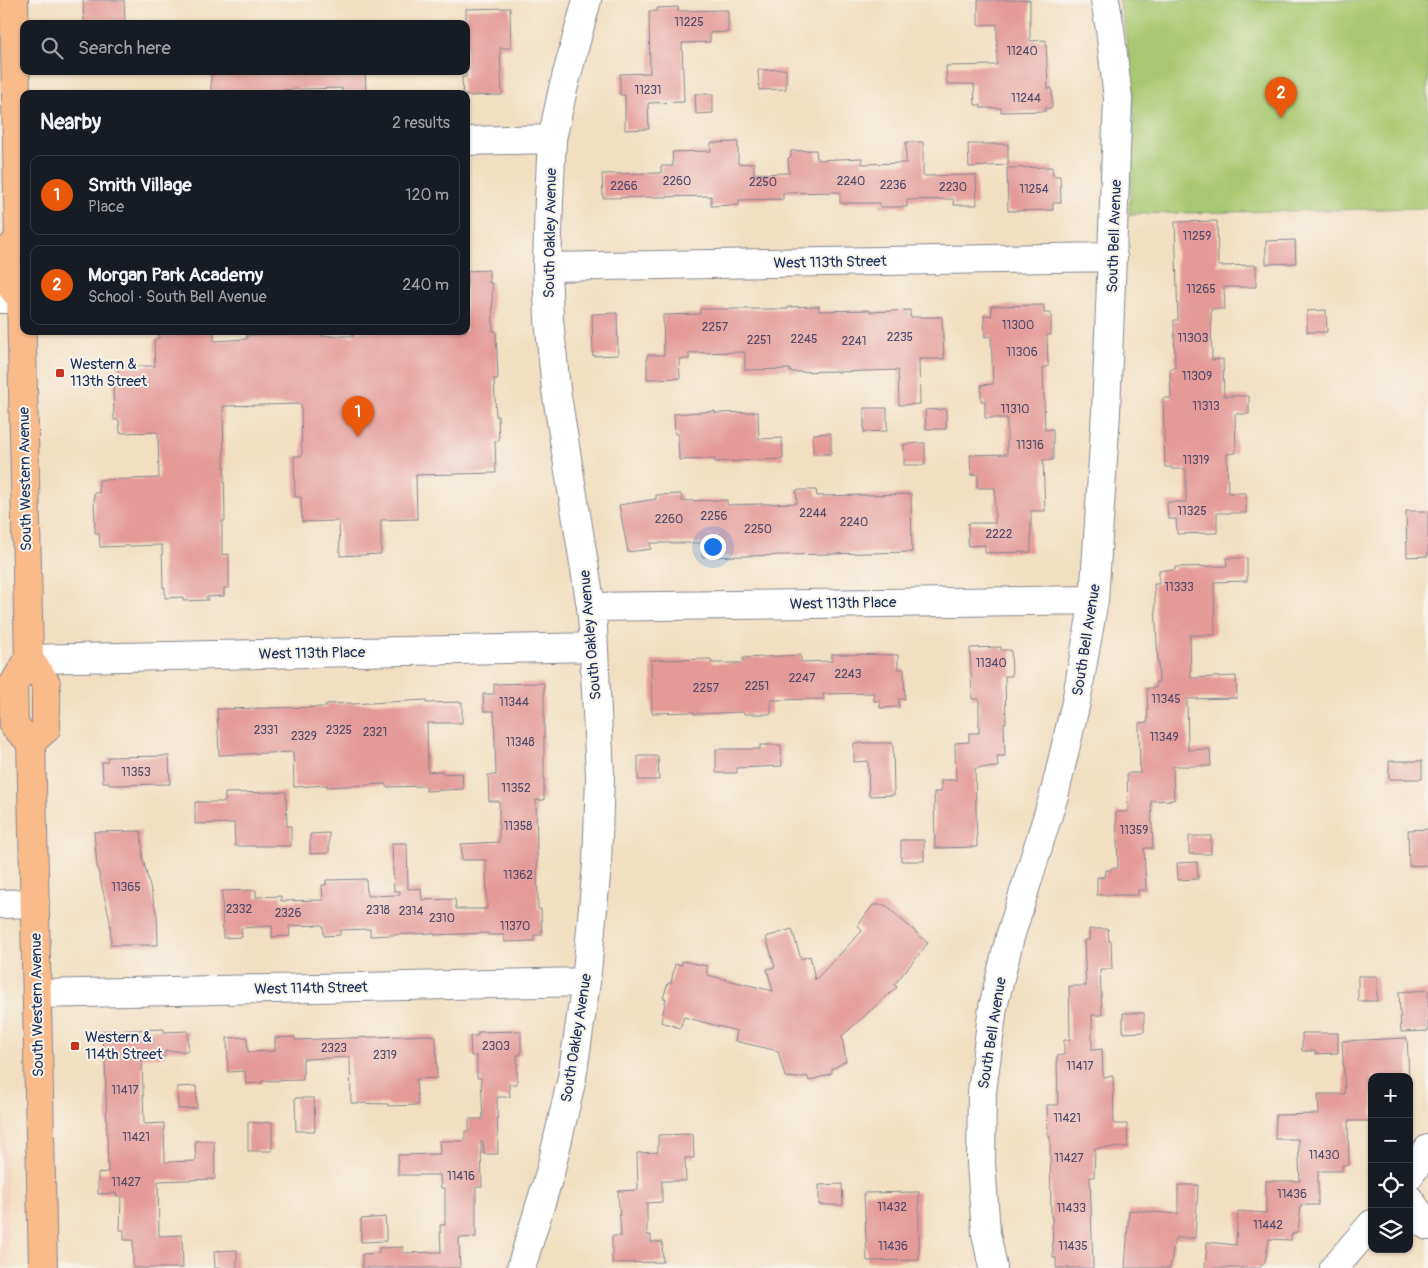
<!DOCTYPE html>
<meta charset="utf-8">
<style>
body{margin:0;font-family:Pangolin,sans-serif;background:#20242c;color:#f1f3f6}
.controls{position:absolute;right:15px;bottom:15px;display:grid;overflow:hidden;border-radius:10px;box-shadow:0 1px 4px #0004}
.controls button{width:45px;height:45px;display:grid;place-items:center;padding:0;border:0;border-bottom:1px solid #363941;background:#171b24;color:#f1f3f6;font:25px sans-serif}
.you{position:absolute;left:712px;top:546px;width:18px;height:18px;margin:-12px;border:4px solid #fff;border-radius:50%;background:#1a73e8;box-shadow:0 0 0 8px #1a73e833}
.badge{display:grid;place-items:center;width:32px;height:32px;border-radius:50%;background:#ea580c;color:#fff;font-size:16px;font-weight:700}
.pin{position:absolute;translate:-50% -41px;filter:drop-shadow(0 1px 2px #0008)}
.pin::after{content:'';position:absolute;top:26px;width:18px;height:15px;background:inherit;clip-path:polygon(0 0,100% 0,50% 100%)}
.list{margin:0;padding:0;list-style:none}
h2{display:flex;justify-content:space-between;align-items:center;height:65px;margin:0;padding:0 20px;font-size:21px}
h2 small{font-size:16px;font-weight:400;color:#9ea1a6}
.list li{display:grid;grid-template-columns:32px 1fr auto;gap:15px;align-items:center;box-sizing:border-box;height:80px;margin:0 10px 10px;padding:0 10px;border:1px solid #363941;border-radius:10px}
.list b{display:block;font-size:19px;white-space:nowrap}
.list p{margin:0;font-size:16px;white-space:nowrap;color:#9ea1a6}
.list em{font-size:16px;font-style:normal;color:#9ea1a6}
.icon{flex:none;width:28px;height:28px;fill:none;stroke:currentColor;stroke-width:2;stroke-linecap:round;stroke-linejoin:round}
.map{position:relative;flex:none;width:1428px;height:1268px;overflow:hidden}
.search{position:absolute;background:#171b24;box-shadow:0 1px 4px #0004;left:20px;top:20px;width:450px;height:55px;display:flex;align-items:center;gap:12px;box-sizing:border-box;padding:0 18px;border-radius:10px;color:#9ea1a6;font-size:19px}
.panel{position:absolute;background:#171b24;box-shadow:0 1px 4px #0004;left:20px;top:90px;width:450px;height:245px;border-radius:10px}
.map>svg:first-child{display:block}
.built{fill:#f5d3c1}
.green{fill:#a7c870;stroke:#617c67}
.building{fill:#e49a97}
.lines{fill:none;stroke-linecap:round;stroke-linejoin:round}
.minor-casing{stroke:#868790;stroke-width:30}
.major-casing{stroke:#868790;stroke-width:30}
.minor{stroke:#fff;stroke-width:28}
.major{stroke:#fabb8b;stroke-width:28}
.poi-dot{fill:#c8321e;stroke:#f7f3e8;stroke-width:2}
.labels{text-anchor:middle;stroke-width:4;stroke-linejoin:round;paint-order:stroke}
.number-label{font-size:12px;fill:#4d4a6c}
.street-label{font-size:15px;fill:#1b2f5e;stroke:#f7f3e8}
.poi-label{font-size:15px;fill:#1b2f5e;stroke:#f7f3e8;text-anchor:start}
</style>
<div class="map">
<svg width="1428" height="1268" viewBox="0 0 1428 1268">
<rect width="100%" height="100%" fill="#f7f3e8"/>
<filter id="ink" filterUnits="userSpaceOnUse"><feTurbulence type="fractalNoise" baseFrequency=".02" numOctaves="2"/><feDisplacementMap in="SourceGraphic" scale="10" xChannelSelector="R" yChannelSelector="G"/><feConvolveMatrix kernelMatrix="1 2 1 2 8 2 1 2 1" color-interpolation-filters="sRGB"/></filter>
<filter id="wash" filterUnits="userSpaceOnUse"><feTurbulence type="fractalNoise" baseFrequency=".0096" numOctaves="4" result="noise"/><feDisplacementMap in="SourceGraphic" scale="20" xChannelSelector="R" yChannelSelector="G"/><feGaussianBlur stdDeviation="1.12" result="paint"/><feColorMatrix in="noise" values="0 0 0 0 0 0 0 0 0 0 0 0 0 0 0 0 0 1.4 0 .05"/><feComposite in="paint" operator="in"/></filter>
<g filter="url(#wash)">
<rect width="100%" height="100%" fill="#f2dfc1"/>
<!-- built -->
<path class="built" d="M0,1102h4l5,166h-9z"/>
<!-- green -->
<path class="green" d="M1119,0h309v208l-299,6 4,-68v-56l-9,-66z"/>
<g id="blocks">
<!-- building -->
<path class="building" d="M83,0h41l1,24h-41z
M978,0h52v41l16,-1 2,49 4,-1v20h-7l1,3 -45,1v-4h-20v-3h-6l-1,-21h-27l-1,-18 51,-1v-41l-19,1z
M678,7v4l50,-1v22l-18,1v9l-28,1 2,59 -36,1 1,26 -24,1v-35h-5v-21l30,-1 -1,-62h8v-3z
M510,8l1,40h-11l2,47 -36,1v-2h-3l-1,-17h4v-68z
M786,69v20l-27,1 -1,-20z
M211,71h154l1,20 -24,1v-4l-72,2v3l-59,1z
M695,94h18v19l-17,1z
M738,142v22l16,-1v11l35,-1 -1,-15 3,-1v-6l25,-1 1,10 45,-2v6l44,-1v-21h17v34l53,-1 1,30h-23l-1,-6 -46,1v7h-27v-4h-40v-11l-57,1v6l-44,1v5l-28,1v-10l-108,2 -1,-24 59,-1v-7h12l-1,-14 39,-1v-8z
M968,144h40v21l-39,2z
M1052,167l1,9h7l1,27h-8v7l-45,1 -1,-43z
M1217,221l1,45 38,-1v22h-32l1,22h-14l1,51 11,-1 1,37h25v18h-14l1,39 -9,1 1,39h18v20h-29v20l-40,1 -1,-15h-8l-1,-17h19v-33h-14l-1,-2h-6l-2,-69h8l-1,-29 5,-1 -1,-48h4l-3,-98z
M1295,240l1,23 -30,1v-23z
M489,270v13h3l1,48h3l2,48h-4l2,37h2l1,25h-4l1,32 -80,2 1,44 -36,1v34l-41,2 -1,-35 -37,1 -1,-25h-6l-1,-41h8l-1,-52 -78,2 2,115h-3v34l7,-1v34h-5v8l-18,1 2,3 -25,1v-4l-18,1v-11l-2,1 -1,-43 -62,2 -1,-14h-4l-1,-40h5v-13l60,-2 -1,-46 -38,1 -1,-13h-5l-1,-39h5v-15h37l-1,-26 5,-2v-7h55v10l33,-2v-4l56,-1v-1h18v3h33l-1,-5h113l1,-60z
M1044,305v8h7v22h-4l1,32h-5l2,63 8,-1v31h-10l2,51h-14v41l-46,1v-8l-17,1v-23h27v-35h-18l1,-14 -7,1 -1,-20 37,-1v-36h-22v-17h-4v-16l12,-1 -2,-48 -6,1 -1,-22 8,1 -1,-10z
M819,306v5l51,-1v2l40,-2v7h32l2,42h-25l1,45 -21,1 -1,-35 -61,2v-1l-47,1v-3l-45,1v-18l-56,1v6h-10l1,19 -33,1v-24h17l-1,-40 37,-1v-5h88v-2z
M1326,310l1,22h-20v-21z
M617,313l1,42 -25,1 -1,-42z
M864,408h23v23l-23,1z
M946,409v20h-20l-1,-19z
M715,411v2l43,-1 1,27 23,-1 1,21 -68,3v-3l-36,1 -1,-26h-3l-1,-20z
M831,433v21h-18v-20z
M925,443v22h-21v-21z
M796,490h20l1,6 94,-2 1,58 -210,5v-14h-52l1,6 -23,3 -9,-47 37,-6v-4l25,-1 1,7 45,-1v5l70,-2z
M1406,511h22v45l-21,1z
M1226,558h21v23l-33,1 1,53h-25l1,43 45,-2 1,22 -50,1 1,51 22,-1 1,17h-38l1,34 -23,1 2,47h-9l2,42h-8v5h-41v-18h7l1,-7h6v-2h7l-2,-56h12l-1,-39h13l-1,-50 9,-1 -1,-34h9v-6h3l-5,-98h5v-14h16v-3l52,-1z
M1001,647v3h10l1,26h-7l1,47h-2l1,33h-8l1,11 -23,1 2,79 -42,1 -1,-56h7v-12h15l-1,-37 14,-1v-9h10v-34h-7l-2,-51z
M832,654l66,1v14h6l1,30h-6v8l-19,1v-7h-6v-8l-51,1 1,5 -53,1v14h-27v-2l-50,2v-2l-42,1 -1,-53 60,-1 1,4h31v-5l58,-3v7l31,-1z
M544,683v117h-8l2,109h3l1,26h-8v6l-30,1v-7h-16v-2l-54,2v-2l-64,3v-7l-30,1v5l-16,1 -1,-11 -34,1 1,10 -18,1v-11l-31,2 1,9 -19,1 -1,-47 34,-1v7l25,-1v5l42,-1 -1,-15h4v-5l40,-1 1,17 33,-1v-4h-6l-2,-48h15l1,46 13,-1 1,12 33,-1 1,10h31l-1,-49h-24l-1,-16 38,-2v-41h-10l-1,-26h8l-2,-64h-10l-1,-17h11v-10z
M426,700v3l36,-1v21h-35l1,49 14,-1 1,3 19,-1 1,16 -37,2v-5l-40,1v-3l-59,3v-2l-33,2 -1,-35 -74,3 -2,-46 109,-2v-3l25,-1v1z
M854,743h39l1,52 -25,1 -1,-35 -14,1z
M760,745h21l1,21 -45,2v5h-21v-24h44z
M169,756l1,28 -61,1v-3h-6l-1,-20h5l1,-5z
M638,756h20l1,24h-21z
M1389,761h33v18h-33z
M286,792l1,34h4v20h-56l-1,-23 -39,1v-22h30v-9z
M1428,829v36l-19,1 -1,-36z
M141,831l2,28 14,56 1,30h-47l-1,-25 -13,-54 -3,-34z
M329,833v20l-19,1v-20z
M1189,836h22v18h-22z
M901,840h23v21h-23z
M1197,862l1,17 -20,1 -1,-17z
M873,905h12l43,38 -34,42 3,2 -55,49 4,25 -14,8v4l-23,8 -2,-5 -9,2 -13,-1 -7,-26 -43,-10 2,-10 -53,-14 -4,11 -19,-6 5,-24h-3l5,-15h3l4,-19 7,1v-4l25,5v9l66,16 -6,-22 8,-2 -9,-30 26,-8 9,30 9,-3 5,24 47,-49 -4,-6z
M1089,929h19l1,12h2l1,28h-12l2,46h-10v35l10,-1 1,28 10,-1 1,48h13l1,23 -33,1 -1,29h-4l3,91h-37v-10h-3l-1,-41h-1l-1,-81h-2l-1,-31h11l-1,-49 7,-1v-15h6l-1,-54h17l-2,-46h5z
M1358,976h19v25h-19z
M1428,990v41l-27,1 -2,-40z
M1123,1013h21v19l-21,1z
M164,1029v3l24,-1v20h-23v6l-23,1 2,66 20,-1 1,39 31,-1 -1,-20h19l1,38 -57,2 1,55 23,-1 1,33h-50v-28h-9v-10h-4l1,-34h-5v-3l-18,1v-21l10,-1 -3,-113h-2l-1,-28z
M521,1031v24h-4v29h-8l1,13h-13l1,57h-14l-1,-12h-2l1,45h-6v50l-17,1 1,30h-98v-14l17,-1v-5l24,-1v6l38,-1 -1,-27h5v-37h-4l-1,-13h-42v-20l42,-1 -1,-13h26v-10h4v-12h14l-2,-41h-4v-22h-6l-1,-20h8v-4z
M1302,1033h36v20l-23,1v-3h-13z
M430,1035l6,2 1,41 -21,1 2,26 -30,1v-2l-37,-1 -1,-46 -47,2v21l-41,1v2l-16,1 -1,-13 -17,1 -1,-34 20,-1 1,15 27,-1v-13l20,-1v3z
M1407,1038l2,39h-37v44h-24l1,44h-7v6h-24v34h-17l-3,26 -7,4v5l-22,-1 -4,24 -6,5h-54l2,-26 29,3 2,-34 28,2v-32h34l-2,-42h-23l1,-24 43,-1 -1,-20h27l-3,-53z
M196,1086l1,22 -19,1 -1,-22z
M295,1098h19l1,33h-19z
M248,1122l12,1 12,-1v29h-24z
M693,1134l1,24h-9l1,23h-24v21l-15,1v32h4v7h11l1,20 -51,1v-27h9l-3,-45 20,-1 -1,-37 21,-1v-17z
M842,1184l1,21h-24v-20z
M1178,1185h20l-3,53h-20l-5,30h-45l4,-58 49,4z
M919,1192v68l-52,1 -3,-68z
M385,1217l1,13v11l-25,1v-23z
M237,1250v18h-22l-1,-17z"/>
</g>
</g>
<g filter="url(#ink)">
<use href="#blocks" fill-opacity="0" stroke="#868790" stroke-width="1"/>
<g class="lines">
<defs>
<path id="minor" d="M466,141l86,-2
M547,267l566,-10
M0,299h21
M591,607l503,-7
M29,659l565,-12
M0,904l35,-1
M37,994l549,-12
M1409,1176l19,-27
M1409,1199l19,27
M521,1268l29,-95 22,-95 14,-96 11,-117 3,-90 -7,-146 -2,-22 -35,-217 -7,-71 -2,-52 2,-68 3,-60 11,-50 24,-89
M993,1268l-7,-35 -5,-70 1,-71 11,-85 17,-70 45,-145 21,-90 18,-102 12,-188 12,-313 -8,-70 -5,-29
M1334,1268l38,-44"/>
<path id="major" d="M14,0l5,239 -12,13v29l14,18
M24,294l-3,5 8,360 17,24v46l-15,13
M29,659l-16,26 1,41 17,16 12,526"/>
</defs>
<!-- minor casing -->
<use href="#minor" class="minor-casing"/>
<!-- major casing -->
<use href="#major" class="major-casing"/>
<!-- minor -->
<use href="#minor" class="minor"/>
<!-- major -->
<use href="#major" class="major"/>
</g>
</g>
<!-- markers -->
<g class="poi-dot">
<rect x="55" y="368" width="10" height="10" rx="2.5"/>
<rect x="70" y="1041" width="10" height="10" rx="2.5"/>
</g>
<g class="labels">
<!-- number labels -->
<g class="number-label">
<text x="689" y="26">11225</text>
<text x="1022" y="55">11240</text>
<text x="648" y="94">11231</text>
<text x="1026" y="102">11244</text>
<text x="677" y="185">2260</text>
<text x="851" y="185">2240</text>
<text x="763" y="186">2250</text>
<text x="893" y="189">2236</text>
<text x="624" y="190">2266</text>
<text x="953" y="191">2230</text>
<text x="1034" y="193">11254</text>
<text x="1197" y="240">11259</text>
<text x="1201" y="293">11265</text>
<text x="1018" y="329">11300</text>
<text x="715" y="331">2257</text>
<text x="900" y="341">2235</text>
<text x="1193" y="342">11303</text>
<text x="804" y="343">2245</text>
<text x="759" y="344">2251</text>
<text x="854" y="345">2241</text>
<text x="1022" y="356">11306</text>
<text x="1197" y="380">11309</text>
<text x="1206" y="410">11313</text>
<text x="1015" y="413">11310</text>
<text x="1030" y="449">11316</text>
<text x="1196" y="464">11319</text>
<text x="1192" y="515">11325</text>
<text x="813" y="517">2244</text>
<text x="714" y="520">2256</text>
<text x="669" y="523">2260</text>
<text x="854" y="526">2240</text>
<text x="758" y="533">2250</text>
<text x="999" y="538">2222</text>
<text x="1179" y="591">11333</text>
<text x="991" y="667">11340</text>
<text x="848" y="678">2243</text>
<text x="802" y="682">2247</text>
<text x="757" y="690">2251</text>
<text x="706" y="692">2257</text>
<text x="1166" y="703">11345</text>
<text x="514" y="706">11344</text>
<text x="266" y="734">2331</text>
<text x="339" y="734">2325</text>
<text x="375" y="736">2321</text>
<text x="304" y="740">2329</text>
<text x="1164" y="741">11349</text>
<text x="520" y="746">11348</text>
<text x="136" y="776">11353</text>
<text x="516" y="792">11352</text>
<text x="518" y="830">11358</text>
<text x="1134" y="834">11359</text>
<text x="518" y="879">11362</text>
<text x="126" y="891">11365</text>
<text x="239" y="913">2332</text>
<text x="378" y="914">2318</text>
<text x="411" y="915">2314</text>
<text x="288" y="917">2326</text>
<text x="442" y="922">2310</text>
<text x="515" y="930">11370</text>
<text x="496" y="1050">2303</text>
<text x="334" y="1052">2323</text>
<text x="385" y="1059">2319</text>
<text x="1080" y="1070">11417</text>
<text x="125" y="1094">11417</text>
<text x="1067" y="1122">11421</text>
<text x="136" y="1141">11421</text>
<text x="1324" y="1159">11430</text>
<text x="1069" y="1162">11427</text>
<text x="461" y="1180">11416</text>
<text x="126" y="1186">11427</text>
<text x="1292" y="1198">11436</text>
<text x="892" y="1211">11432</text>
<text x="1071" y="1212">11433</text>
<text x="1268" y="1229">11442</text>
<text x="893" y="1250">11436</text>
<text x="1073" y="1250">11435</text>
</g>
<!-- street labels -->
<g class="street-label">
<text transform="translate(550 233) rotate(-89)" y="5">South Oakley Avenue</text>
<text transform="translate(1114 236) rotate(-88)" y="5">South Bell Avenue</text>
<text transform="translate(830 262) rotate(-1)" y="5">West 113th Street</text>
<text transform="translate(25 479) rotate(-91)" y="5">South Western Avenue</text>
<text transform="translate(843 603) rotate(-1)" y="5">West 113th Place</text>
<text transform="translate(590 635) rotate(-95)" y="5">South Oakley Avenue</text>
<text transform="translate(1086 640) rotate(-81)" y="5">South Bell Avenue</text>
<text transform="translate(312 653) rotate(-1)" y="5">West 113th Place</text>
<text transform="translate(311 988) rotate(-1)" y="5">West 114th Street</text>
<text transform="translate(37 1005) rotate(-91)" y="5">South Western Avenue</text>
<text transform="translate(992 1033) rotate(-81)" y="5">South Bell Avenue</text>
<text transform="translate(576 1038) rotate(-81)" y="5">South Oakley Avenue</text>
</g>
<!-- poi labels -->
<g class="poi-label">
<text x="70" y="369">Western &amp;<tspan x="70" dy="17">113th Street</tspan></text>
<text x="85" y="1042">Western &amp;<tspan x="85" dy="17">114th Street</tspan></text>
</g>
</g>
</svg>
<div class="controls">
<button>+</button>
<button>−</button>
<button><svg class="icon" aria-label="locate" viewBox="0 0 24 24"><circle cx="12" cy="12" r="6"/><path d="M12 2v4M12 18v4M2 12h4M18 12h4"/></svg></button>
<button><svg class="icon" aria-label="layers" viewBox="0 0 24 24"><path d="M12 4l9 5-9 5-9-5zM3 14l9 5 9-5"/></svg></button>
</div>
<div class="you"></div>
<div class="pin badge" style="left:358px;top:437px">1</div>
<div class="pin badge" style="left:1281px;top:118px">2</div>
<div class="search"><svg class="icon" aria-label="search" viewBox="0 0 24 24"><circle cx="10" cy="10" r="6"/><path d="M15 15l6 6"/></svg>Search here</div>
<section class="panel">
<h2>Nearby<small>2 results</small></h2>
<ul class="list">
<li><span class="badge">1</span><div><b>Smith Village</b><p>Place</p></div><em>120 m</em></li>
<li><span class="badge">2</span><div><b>Morgan Park Academy</b><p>School · South Bell Avenue</p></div><em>240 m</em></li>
</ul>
</section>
</div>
